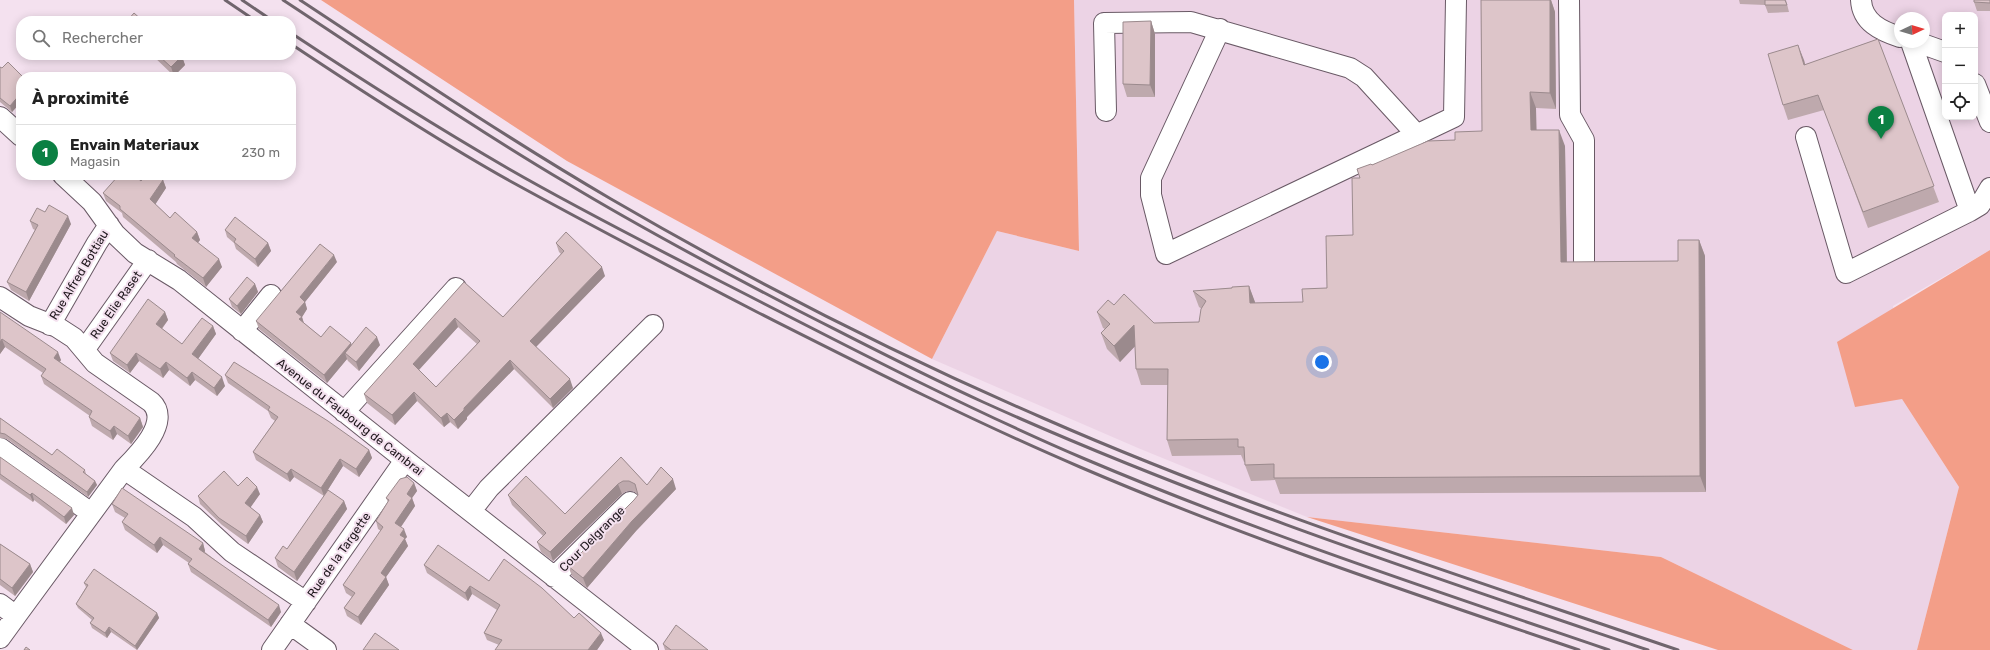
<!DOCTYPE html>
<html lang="fr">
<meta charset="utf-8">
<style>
body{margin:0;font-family:Rubik,sans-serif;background:#f2f2f2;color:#222}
.controls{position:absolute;right:12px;top:12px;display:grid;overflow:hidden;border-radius:8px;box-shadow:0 2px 10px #0003}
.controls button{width:36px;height:36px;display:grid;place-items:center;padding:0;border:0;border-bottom:1px solid #e0e0e0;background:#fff;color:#222;font:20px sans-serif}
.compass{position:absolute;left:1894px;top:12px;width:36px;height:36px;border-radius:50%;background:#fff;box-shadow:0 2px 10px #0003;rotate:86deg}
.you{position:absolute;left:1322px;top:362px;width:14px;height:14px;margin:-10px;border:3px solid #fff;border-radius:50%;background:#1a73e8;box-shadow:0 0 0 6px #1a73e833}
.badge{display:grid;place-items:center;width:26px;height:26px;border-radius:50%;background:#0b8043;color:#fff;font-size:13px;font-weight:700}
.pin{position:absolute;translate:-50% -33px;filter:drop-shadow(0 1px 2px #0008)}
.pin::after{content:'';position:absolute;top:21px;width:14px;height:12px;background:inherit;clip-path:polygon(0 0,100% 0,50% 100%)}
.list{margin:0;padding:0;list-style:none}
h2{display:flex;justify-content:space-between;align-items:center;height:52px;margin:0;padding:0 16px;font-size:17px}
h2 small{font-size:13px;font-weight:400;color:#767676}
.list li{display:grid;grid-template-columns:26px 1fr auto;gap:12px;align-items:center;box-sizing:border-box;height:56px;padding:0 16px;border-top:1px solid #e0e0e0}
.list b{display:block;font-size:15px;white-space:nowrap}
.list p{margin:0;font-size:13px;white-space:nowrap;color:#767676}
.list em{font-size:13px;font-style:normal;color:#767676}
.icon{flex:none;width:22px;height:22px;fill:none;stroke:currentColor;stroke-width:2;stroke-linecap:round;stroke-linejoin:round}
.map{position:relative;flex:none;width:1990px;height:650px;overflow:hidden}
.search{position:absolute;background:#fff;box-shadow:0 2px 10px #0003;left:16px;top:16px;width:280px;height:44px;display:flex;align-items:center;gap:10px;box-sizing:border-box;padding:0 14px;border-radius:16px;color:#767676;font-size:15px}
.panel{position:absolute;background:#fff;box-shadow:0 2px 10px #0003;left:16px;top:72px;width:280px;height:108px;border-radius:16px}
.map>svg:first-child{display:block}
.built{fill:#ecd3e5;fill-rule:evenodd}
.green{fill:#f39e88}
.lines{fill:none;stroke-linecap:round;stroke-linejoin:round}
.minor-casing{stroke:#695965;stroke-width:22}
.minor{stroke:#fff;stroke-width:20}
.rail{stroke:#70656d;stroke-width:3}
.wall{fill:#bea9ad;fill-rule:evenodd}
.shaded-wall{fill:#9b8a8d}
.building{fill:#ddc5c9;stroke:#9b8a8d;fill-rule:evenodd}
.labels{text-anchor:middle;stroke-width:4;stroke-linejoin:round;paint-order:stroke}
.street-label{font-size:12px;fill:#1d161b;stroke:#f4e1ef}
</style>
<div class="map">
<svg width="1990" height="650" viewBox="0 0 1990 650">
<rect width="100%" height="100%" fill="#f4e1ef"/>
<!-- built -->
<path class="built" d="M1074,0h916v250l-97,56 9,93 57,88 -42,163h-64l-192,-93 -354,-40 -169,-69 -206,-89 65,-128 82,20zM1945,15h30v102h-30zM1900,18h24v24h-24z"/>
<!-- green -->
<path class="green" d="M321,0h753l5,251 -82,-20 -65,128 -365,-198z
M1990,250v400h-73l42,-163 -57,-88 -47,8 -18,-65z
M1307,517l354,40 192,93h-135z"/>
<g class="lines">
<defs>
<path id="minor" d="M1569,0l1,115 14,25v121
M1861,0c1,22 20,31 39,37
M1220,29l-69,149v17l15,59 288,-137 2,-117
M1917,42l28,10
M1975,84l15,38
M1106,111l-2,-88 87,-1 159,46 14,9 53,58
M0,117l21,19
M1806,137l40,136 124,-62 -59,-169
M63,175l29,27 23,32 20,19 44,27 226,180 243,190
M1970,211l10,-6 10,-17
M0,297l29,19 28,11 17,11 21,25 56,39c21,19 -13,53 -27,67l70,48 38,35 74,50
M50,325l47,-82 12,-18
M242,331l29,-36
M85,349l63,-89
M344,412l112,-124
M0,448l91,65
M471,511l18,-23 164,-163
M554,577l76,-75
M0,604l16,12 -16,22
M16,616l108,-147
M290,624l36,26
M272,650l133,-190"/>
</defs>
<!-- minor casing -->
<use href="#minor" class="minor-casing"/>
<!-- minor -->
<use href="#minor" class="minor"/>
<!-- rail -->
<path class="rail" d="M225,0l31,21
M242,0l31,21
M283,0c93,61 186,125 282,182 76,46 155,88 234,129 61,31 122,63 184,91 216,98 441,172 665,248
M300,0c103,68 205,137 311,199 139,81 284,155 432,219 207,91 422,159 635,232
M291,33c71,47 144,93 218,136 80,46 164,88 246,130 109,56 218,112 330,160 172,73 348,131 524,191
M291,44c72,48 144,95 219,137 82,45 164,88 247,131 107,54 213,108 323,155 163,70 331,126 499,183"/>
</g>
<!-- wall -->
<path class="wall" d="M1481,0h70l4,12 1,97 -20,-1v22l29,16 2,116 111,-1 21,-21 6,16 1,236 -426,2 -5,-14 -24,1 -6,-16v-3h-1l-3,-7 -69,1 -5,-16 1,-55h-27l-5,-16 -1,-23 -15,16 -13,-13 -6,-16 4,-4 -2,-1 -6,-16 17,-7 40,18 45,-1 3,-13 -3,-2 -6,-16 39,-3 17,-2 6,17 48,-1 24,-14 26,-53 7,-57 -3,-9 98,-29 27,-9z
M1739,0h47l3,12 -21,1 -3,-8 -25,-1z
M1990,0v11h-13l-3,-9z
M1151,21l4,13v63h-28l-4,-13z
M1878,39l61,163 -71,26 -44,-118 -36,10 -5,-15 21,-45 1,5z
M152,55h29l4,10 -11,11z
M0,67l2,1 19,9v25l-9,10 -12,-10z
M163,180l3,8 -11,16 15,14 27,14 3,8 -2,3 24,24 -16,20 -29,-23 -1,-2 -53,-45 -1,-4 -16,-12 -3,-8 38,-12z
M30,221l41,3 -42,77 -18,-11 -4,-8 28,-52 -2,-1z
M225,230l43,13 3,8 -13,16 -22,-18 -2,-6 -7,-6z
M556,243l49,33 -69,71 37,41 -20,20 -39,-39 -47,48v2l-9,10 -8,-7 -6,5 -27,-26 -22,24 -28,-22 -3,-9 100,-112 39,35 58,-63 -2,-2zM458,327l19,17 -41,43 -17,-17z
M337,262l-32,40 2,7 -5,8 2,6 17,14 31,8h28l-21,26 -11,-10 -1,-2 -20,24 -68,-54 -3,-8z
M255,284l3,8 -17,22 -9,-7 -3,-8z
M0,312l61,48 -1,2 80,56 3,9 -12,17 -14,-10 -4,6 -21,-14 -3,-9 1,-1 -46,-32 -3,-8 2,-3 -38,-26 -5,7z
M165,312l3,8 -6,9 20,15 31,-18 3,8 -18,25 27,27 -8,10 -22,-16 -5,6 -21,-16 -6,8 -24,-17 -9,12 -17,-12 -3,-8z
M225,375l144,75 3,8 -13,19 -16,-11 -19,30 -30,-19 -4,5 -34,-22 -3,-8 22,-31 -4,-3 -3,-7 -40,-28z
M0,418l52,37 33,15 1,4 9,7 2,4 -9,12 -81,-58 -7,-1z
M0,457l74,58 -8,9 -32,-24 -1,2 -33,-23z
M621,457l26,28 29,4 -40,42 -49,57 -15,-12 -4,-10 66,-66 4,-5 -1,-1 -4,-3h-6l-5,3 -69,67 -12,-9 -4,-10 6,-6 -31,-31 -4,-10 57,19z
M414,483l3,8 -5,7 3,8 -14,21 6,10 -2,2 3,7 -22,31 3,8 -28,40 -14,-9 -3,-8 8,-11 -6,-4 -3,-8 38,-54 -3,-2 -2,-8 12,-19 -2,-4z
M260,494l-10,13 10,8 3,7 -15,22 -26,-19 -22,-21 -2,-8z
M344,501l3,8 -50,72 -19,-14 -3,-9 12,-9z
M112,504l91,39 2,8v1l76,60 -10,15 -80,-55 -3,-8 1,-1 -26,-18 -6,8 -32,-23 -3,-8 3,-4 -10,-6z
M0,544l30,20 3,8 -18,24 -15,-11z
M424,565l65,16 85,37 30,22 -7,10h-102l4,-5 -12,-5 -3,-7 13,-23 -25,-16 -4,7 -41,-28z
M84,583l73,30 2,5 -22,32 -26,-18 -4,6 -15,-10 -2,-5 2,-3 -14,-12 -2,-4 10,-17z
M663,644l45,6h-43z"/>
<!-- shaded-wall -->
<path class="shaded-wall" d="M1550,0h1l4,12 1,97 -6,-16z
M1151,21l4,13v63l-5,-12z
M1798,45l6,15 5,21 -5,-16z
M182,56l3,9 -11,11 -3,-9z
M1530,92l6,16 1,38 -6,-16z
M21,93v9l-9,10 -2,-6z
M1559,130l6,16 2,132 -6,-16z
M163,180l3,8 -13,20 -3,-9z
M68,216l3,8 -42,77 -3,-9z
M197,232l3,8 -5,6 -3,-8z
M1699,240l6,16 1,236 -6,-16z
M268,243l3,8 -13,16 -3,-8z
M334,255l3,7 -32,40 2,7 -5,8 2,7 -2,3 -6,-15 4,-15z
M219,259l3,8 -16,20 -3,-9z
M602,267l3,9 -72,74 -3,-9z
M255,284l3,8 -17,22 -4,-8z
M1249,286l6,16 1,17 -6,-16z
M165,312l3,8 -9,12 -3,-8z
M455,318l3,9 -42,46 -3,-9z
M1134,325l6,16 -20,21 -6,-16z
M213,326l3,8 -21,29 -3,-9z
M377,337l3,8 -21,26 -3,-9z
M2,339l3,8 -5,7v-12z
M351,343l3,8 -9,2 2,6 -20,24 -3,-8z
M58,352l3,8 -4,6 -3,-8z
M136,353l3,8 -9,12 -3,-8z
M510,360l4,9 -47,48v2l-9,10 -4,-9 10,-12z
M166,362l3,8 -6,8 -3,-9z
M192,372l3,8 -5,6 -3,-8z
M222,377l3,9 -8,10 -3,-8z
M570,379l3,9 -20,20 -3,-9z
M414,392l3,9 -22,24 -3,-10z
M447,413l3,9 -6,5 -3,-9z
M140,418l3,9 -12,17 -3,-8z
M114,426l3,8 -4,6 -3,-9z
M369,450l3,8 -13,19 -3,-8z
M340,459l3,7 -19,30 -3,-8z
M291,469l3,8 -4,5 -3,-8z
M673,479l3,10 -40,42 -49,57 -4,-10 49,-57z
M95,481l2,4 -9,12 -1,-5z
M414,483l3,8 -5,7 3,8 -17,25 -3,-8 12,-29z
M618,484l4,10 -69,67 -3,-9z
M257,487l3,7 -12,17 -3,-8z
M32,493l2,7 -1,2 -3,-7z
M344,501l3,8 -50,72 -3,-9z
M72,508l2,7 -8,9 -2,-7z
M260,515l3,7 -15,22 -2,-8z
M404,529l3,8 -2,2 3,7 -22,31 3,8 -28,40 -3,-8 42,-82z
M160,537l3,8 -6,8 -3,-8z
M203,543l2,8 -3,6 -3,-8z
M30,564l3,8 -18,24 -3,-8z
M470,586l2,8 -4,7 -3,-8z
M279,605l2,7 -10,15 -3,-7z
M157,613l2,5 -22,32 -2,-4z
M109,627l2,5 -4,6 -2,-5z
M601,633l3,7 -7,10h-9z"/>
<!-- building -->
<path class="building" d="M1481,0h69v93l-20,-1 1,38h28l2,132 117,-1v-21h21l1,236 -426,2v-14l-29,1 -1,-18h-6v-8l-71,1 1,-71h-32l-2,-44 -20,21 -13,-13 9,-9 -13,-12 11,-12 6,5 10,-11 30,29 45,-1 2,-13 5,-8 -13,-10 39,-3v-1l17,-1 1,17 53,-1 -1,-13 25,-1 -1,-52 27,-1 -1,-57h8l-3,-9 14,-5 1,1 56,-24 27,-1v-8l27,-1z
M1765,0h20l2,5h-22z
M1974,0h16v3l-16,-1z
M134,13l9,8h-16z
M1151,21l-1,64 -27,-1v-62z
M1878,39l56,147 -71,26 -45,-117 -35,10 -15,-51 30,-9 6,20z
M158,55h23l1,1 -11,11z
M8,62l15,15h-2v16l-11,13 -10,-8v-31l2,1z
M119,175h15l7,6 5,-6h11l6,5 -13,19 20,19 5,-6 22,20 -5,6 27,21 -16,19 -29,-22 1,-1 -55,-46v-3l-17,-13z
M49,205l19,11 -42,76 -19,-10 31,-57 -8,-4 7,-13 8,4z
M235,217l33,26 -13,16 -21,-17 2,-3 -11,-9z
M566,232l36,35 -72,74 40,38 -20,20 -40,-39 -46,48v2l-10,10 -7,-7 -6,5 -27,-26 -22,23 -28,-21 100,-112 39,35 61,-66 -8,-8zM455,318l25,23 -44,46 -23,-23z
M320,244l14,11 -34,42 5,5 -9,10 6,5 -3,2 22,18 9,-11 21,17 -27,32 -68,-54z
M247,277l8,7 -18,22 -8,-7z
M148,299l17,13 -9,12 26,20 20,-26 11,8 -21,28 30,23 -8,11 -22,-16 -5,6 -21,-16 -6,7 -24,-16 -9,12 -17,-12z
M0,312l58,40 -4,6 86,60 -12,18 -14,-10 -4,5 -21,-14 3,-6 -51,-35 5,-7 -44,-30 -2,3z
M366,327l11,10 -21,25 -11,-9z
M234,362l94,59 41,29 -13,19 -16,-10 -19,29 -30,-19 -4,5 -34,-22 25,-35 -10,-7 2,-3 -45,-32z
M0,418l52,37 5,-6 28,21 -2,2 12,9 -8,11 -82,-58 -5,-1z
M0,457l72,51 -8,9 -32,-24 -2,2 -30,-21z
M621,457l26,28 14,-18 12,12 -41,42 -49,57 -15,-12 66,-66 4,-5 -3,-11 -6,-3h-6l-5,3 -68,68 -13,-10 9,-9 -38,-38 18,-19 39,38z
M224,471l14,15 9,-9 10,10 -12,16 15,12 -14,21 -27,-18 -21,-22z
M407,477l7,6 -7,11 5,4 -17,25 9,6 -4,6 5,3 -24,35 5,4 -28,40 -14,-9 11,-15 -12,-8 40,-58 -7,-6 13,-21 -3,-2 14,-19z
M122,488l81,55 -4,6 80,56 -11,15 -80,-56 4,-5 -32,-22 -6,8 -32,-23 6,-8 -16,-10z
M328,490l16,11 -50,71 -19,-14 8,-12 4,3z
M0,544l30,20 -18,24 -12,-9z
M438,545l51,36 15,-22 38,29 32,30 5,-5 22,20 -13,17h-93l7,-10 -18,-7 16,-28 -30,-19 -5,7 -41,-28z
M94,569l63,44 -22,33 -26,-19 -4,6 -15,-10 4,-5 -18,-14 12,-19 -4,-2z
M676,625l32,25h-37l-8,-6z
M375,633l24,17h-36z
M26,647l4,3h-6z"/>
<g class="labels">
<!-- street labels -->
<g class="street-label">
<text transform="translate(79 275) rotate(-59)" y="4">Rue Alfred Bottiau</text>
<text transform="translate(116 305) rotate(-55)" y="4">Rue Elie Raset</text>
<text transform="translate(350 417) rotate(38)" y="4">Avenue du Faubourg de Cambrai</text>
<text transform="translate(592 539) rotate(-45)" y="4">Cour Delgrange</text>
<text transform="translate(339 555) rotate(-55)" y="4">Rue de la Targette</text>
</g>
</g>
</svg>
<div class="controls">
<button>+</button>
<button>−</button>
<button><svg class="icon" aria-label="locate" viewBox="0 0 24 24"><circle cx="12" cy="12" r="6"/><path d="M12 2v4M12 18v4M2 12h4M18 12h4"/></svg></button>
</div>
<svg class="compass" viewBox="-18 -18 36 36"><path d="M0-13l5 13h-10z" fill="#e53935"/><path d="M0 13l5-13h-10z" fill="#767676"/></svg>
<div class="you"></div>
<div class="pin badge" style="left:1881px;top:139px">1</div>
<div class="search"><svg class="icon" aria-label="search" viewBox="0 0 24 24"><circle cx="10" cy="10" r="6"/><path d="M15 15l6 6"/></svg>Rechercher</div>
<section class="panel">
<h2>À proximité<small></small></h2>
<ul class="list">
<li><span class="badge">1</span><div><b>Envain Materiaux</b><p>Magasin</p></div><em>230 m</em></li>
</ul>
</section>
</div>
